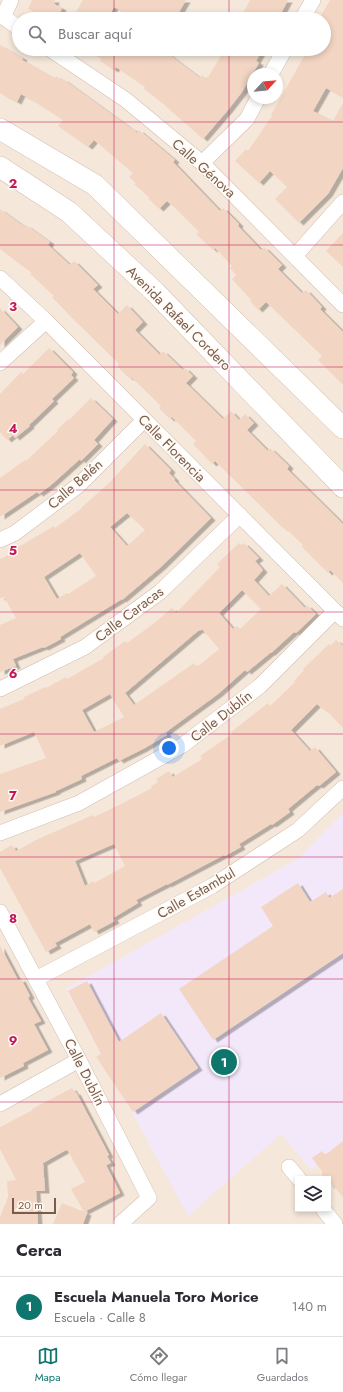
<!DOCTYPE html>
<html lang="es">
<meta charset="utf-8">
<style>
body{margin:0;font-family:Jost,sans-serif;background:#f7f7f7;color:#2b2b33}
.controls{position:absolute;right:12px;bottom:12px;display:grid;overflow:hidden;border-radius:0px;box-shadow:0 2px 6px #0003}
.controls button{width:36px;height:36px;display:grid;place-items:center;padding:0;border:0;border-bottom:1px solid #e1e1e2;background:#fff;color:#2b2b33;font:20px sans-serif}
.compass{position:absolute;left:247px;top:68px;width:36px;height:36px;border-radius:50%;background:#fff;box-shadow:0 2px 6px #0003;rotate:64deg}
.scale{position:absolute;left:12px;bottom:10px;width:44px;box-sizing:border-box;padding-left:4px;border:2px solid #7a5c4d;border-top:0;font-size:11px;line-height:14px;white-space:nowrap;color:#7a5c4d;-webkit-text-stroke:3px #fffaf3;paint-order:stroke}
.you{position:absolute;left:169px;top:748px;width:14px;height:14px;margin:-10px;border:3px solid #fff;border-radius:50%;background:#1a73e8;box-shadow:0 0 0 6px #1a73e833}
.badge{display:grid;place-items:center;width:26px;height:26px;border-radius:50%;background:#0f766e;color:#fff;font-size:13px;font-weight:700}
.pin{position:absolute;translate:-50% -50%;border:2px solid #fff;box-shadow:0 1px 4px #0006}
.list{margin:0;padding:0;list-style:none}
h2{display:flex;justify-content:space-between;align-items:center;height:52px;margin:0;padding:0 16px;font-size:17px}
h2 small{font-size:13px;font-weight:400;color:#7c7c81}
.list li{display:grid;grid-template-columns:26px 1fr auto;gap:12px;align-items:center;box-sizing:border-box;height:60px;padding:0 16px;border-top:1px solid #e1e1e2}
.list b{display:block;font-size:15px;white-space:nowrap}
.list p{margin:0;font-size:13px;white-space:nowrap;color:#7c7c81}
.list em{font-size:13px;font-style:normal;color:#7c7c81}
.icon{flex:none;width:22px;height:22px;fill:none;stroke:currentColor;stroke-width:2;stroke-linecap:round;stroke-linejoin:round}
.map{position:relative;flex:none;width:343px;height:1224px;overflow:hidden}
.search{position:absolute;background:#fff;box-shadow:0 2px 6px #0003;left:12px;right:12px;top:12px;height:44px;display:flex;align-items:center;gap:10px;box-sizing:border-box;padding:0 14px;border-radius:22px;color:#7c7c81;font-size:15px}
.sheet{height:112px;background:#fff}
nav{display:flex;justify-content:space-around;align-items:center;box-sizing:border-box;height:56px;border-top:1px solid #e1e1e2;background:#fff;font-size:11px;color:#7c7c81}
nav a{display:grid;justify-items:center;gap:2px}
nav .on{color:#0f766e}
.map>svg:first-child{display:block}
.residential{fill:#f5e8da;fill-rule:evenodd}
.education{fill:#f3e8fa}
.building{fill:#f3d5c3;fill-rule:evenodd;filter:url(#shadow)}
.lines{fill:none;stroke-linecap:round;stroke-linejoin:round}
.street-casing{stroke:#d1beb0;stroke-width:16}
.secondary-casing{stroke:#d6c0b0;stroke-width:22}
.street{stroke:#fff;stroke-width:15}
.secondary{stroke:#fff;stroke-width:21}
.grid{fill:none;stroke:#c2185b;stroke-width:1;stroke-opacity:0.55}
.labels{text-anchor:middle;stroke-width:3;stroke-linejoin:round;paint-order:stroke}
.street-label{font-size:14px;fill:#7a5c4d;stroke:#fffaf3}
.grid-label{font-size:13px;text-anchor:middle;font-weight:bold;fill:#c2185b;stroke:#fffaf3;stroke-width:3;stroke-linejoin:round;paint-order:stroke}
</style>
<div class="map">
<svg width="343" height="1224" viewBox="0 0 343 1224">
<defs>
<filter id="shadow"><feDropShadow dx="4.5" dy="2.5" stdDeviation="0" flood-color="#0004"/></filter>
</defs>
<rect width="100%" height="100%" fill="#fdf6ec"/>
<!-- residential -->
<path class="residential" d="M0,0h343v1224h-343zM19,19h305v30h-305zM253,74h24v24h-24zM298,1179h30v30h-30z"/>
<!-- education -->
<path class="education" d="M343,813v332l-32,25 -30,-36 -93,82 -122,-227 233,-131z"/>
<!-- building -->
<path class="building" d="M32,0h23l-1,4 8,4 -5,11h-9l-20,-10z
M83,0h103l-11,19h-38l-23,-12 -7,12h-35z
M250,0h38l-10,19h-24l-11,-6z
M330,0h13v97l-17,-9 -13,23 20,10 10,-18v65l-15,26 -29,29 -24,-24 12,-12 -17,-16 -11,12 -24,-22 11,-12 2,2 24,-35 -1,-1 37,-66h16v-30h-5z
M0,45l23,13 -1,2 32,18 2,-2 6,4 1,-1 69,50v-1l5,5 2,-3 36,30 -2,2 47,49 3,-3 16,16 -1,2 23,24 3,-3 18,18 -4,4 24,24 4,-3 16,17 -2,2 23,23v53l-25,-25 4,-4 -56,-54 -8,8 -8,-9 1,-1 -19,-21 4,-4 -6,-7 2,-2 -17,-18 -2,2 -17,-16 3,-2 -25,-25 -7,-6 -8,8 -11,-11 1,-1 -15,-13 2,-1 -7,-6 4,-4 -39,-33 -6,7 -30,-21 5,-6 -29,-19 -13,-7 -4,8 -17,-9z
M85,49h77l38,29 2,-3 5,4 18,-30h38l-7,12 3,2 -17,29 -14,18 -25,29 -42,-37 -17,-13 1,-2 -29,-20 -2,3 -14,-9 2,-2z
M0,209l25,18 1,-2 24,17 -2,3 22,20 4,-4 24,24 -5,4 25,25 9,-9 16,17 -8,8 25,25 3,-4 20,19 2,-2 8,8 -7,7 37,36 8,-8 8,9 6,-6 9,9 -7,7 21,21 2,-3 19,18 -2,3 56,55v59l-13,-13 -2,3 -26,-26 1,-2 -18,-17 -1,1 -69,-68 -3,3 -19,-20 3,-3 -24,-24 -2,2 -11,-11 2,-2 -30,-29 -2,1 -12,-12 2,-2 -47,-46 -20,-21 2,-1 -24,-22 2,-1 -32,-24z
M343,233v34l-17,-16z
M0,308l18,19 -18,18z
M49,348l24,24 -2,3 3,3 -22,21 2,2 -25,24 1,1 -15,12 -2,-3 -6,5 -7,-8v-38l21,-22 2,2z
M91,398l22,21 -19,21 4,4 -17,17 -1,-2 -29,26 -12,9 -2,-2 -37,25v-39l25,-18 1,1 32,-30 -1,-1 11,-11 1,1z
M145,444l26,26 -2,3 6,6 -1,1 37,38 -49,48 -40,34v-1l-62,38 1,2 -17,9 -1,-1 -30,12 3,7 -16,6v-47l16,-7 -12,-21 -4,1v-39l17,-8 -2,-2 39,-23 1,2 27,-20v-1l27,-24zM127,513l18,17 -18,16 -17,-19zM80,553l16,23 -28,18 -1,-1 -10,6 -13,-22z
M239,543l3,2 2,-2 15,15 -4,3 8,9 -9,10 15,16 13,-12 23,24 2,-3 9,9 -20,19 -2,-1 -23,21h-1l-23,19 -2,-2 -27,24 -52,38 1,3 -24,14 -24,12 -2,-3 -36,18 1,3 -26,12v1l-56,20v-38l46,-16 -12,-26 -34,14v-37l24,-10v-2l21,-10 1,1 20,-11 1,2 37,-21 -1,-1 22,-16 2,2 26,-19 19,-16 4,5 44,-46 -3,-3zM242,590l19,19 -21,20 -3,-3 -4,3 -14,-16zM202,629l17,20 -22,18 -3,-4 -60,42 -9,-12 74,-63 1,1zM110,694l14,23 -30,15 -12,-22z
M336,640l7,6v82l-18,-19 -1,1 -7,-6 -26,26 19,21 5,-4 21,25 -17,14 -2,-1 -29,24 2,3 -18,13 -1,-1 -32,20 2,3 -16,9 -1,-1 -57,30v-1l-31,16 2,3 -25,15 2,3 -21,11 -4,-8 -35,19 2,3 -11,6 -46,-84v-16l12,-7 4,6 22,-12 55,-24 1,2 27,-13 31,-16 -1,-2 7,-4 -2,-3 13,-8 4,6 29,-18 -2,-3 32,-22 -1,-2 37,-29 2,3 25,-24 -1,-1 10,-11 -1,-1 26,-25 2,1zM114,844l11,22 -31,17 -1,-2 -8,5 -10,-25z
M298,883l12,19 16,-10 3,6 14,-9v64l-130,87 -34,-51 94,-63 -12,-19z
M0,946l18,34 3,-1 9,17 -2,2 13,23 -7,3 14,26 -25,13 1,3 -24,12z
M87,981l32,61 42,-29 37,55 -65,44 -37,-55 5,-3 -33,-63z
M72,1088l3,5 1,-1 33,63 -2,1 4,7 -5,2 14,28 -36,19 -13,-23 14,-7 -17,-31 -2,-1 -23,13 2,28h-9l2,33h-38v-7l8,-20 -1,-16 9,-1 -16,-31v-22l33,-17 -1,-1z
M343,1141v56l-11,-13 -2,2 -2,-3v-4h-3l-3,-3v-5l-10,-13 10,-7 3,4z
M62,1203l25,10 -4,11h-30z"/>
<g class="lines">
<defs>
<path id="street" d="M11,0l-8,17 16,11
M302,19l11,-19
M50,49l76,51 76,63 141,142
M271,74l14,-25
M202,163l45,-44 11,-21
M295,256l48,-54
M0,278l46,43 297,298
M0,363l46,-42
M0,540l15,-7 64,-48 65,-65
M0,689l85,-42 75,-55 80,-77
M0,833l79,-30 104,-58 77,-59 75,-75
M0,912l79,148 70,138 -29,26
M36,979l176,-93 86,-56 45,-42
M0,1104l79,-44
M289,1167l10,12
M323,1209l12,15"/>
<path id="secondary" d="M0,129l95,56 248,243
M0,167l69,45 86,80 188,195"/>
</defs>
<!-- street casing -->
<use href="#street" class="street-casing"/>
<!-- secondary casing -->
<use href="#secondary" class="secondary-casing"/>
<!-- street -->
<use href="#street" class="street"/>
<!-- secondary -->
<use href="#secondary" class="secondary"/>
</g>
<!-- grid -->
<path class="grid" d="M114,0v19M229,0v19M114,49v1175M229,49v1175M0,122h343M0,245h343M0,367h343M0,490h343M0,612h343M0,734h343M0,857h343M0,979h343M0,1102h343"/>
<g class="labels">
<!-- street labels -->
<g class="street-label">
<text transform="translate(204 168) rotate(42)" y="5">Calle Génova</text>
<text transform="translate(179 318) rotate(45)" y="5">Avenida Rafael Cordero</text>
<text transform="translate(172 448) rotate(45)" y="5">Calle Florencia</text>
<text transform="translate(75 484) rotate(-41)" y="5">Calle Belén</text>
<text transform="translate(129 614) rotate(-37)" y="5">Calle Caracas</text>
<text transform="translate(221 716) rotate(-38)" y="5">Calle Dublín</text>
<text transform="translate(196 893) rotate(-30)" y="5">Calle Estambul</text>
<text transform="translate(85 1072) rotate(63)" y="5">Calle Dublín</text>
</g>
</g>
<g class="grid-label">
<text x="13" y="188">2</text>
<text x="13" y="311">3</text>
<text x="13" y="433">4</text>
<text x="13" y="555">5</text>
<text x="13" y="678">6</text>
<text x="13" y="800">7</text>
<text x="13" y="923">8</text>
<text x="13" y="1045">9</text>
</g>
</svg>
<div class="controls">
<button><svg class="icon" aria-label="layers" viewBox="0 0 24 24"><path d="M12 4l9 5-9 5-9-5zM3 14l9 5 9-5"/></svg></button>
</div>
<svg class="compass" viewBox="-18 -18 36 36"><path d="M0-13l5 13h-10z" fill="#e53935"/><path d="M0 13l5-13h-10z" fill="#7c7c81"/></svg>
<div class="scale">20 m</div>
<div class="you"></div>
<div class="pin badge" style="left:224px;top:1062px">1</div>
<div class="search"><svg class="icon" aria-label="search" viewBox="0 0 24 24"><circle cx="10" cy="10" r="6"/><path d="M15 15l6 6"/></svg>Buscar aquí</div>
</div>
<section class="sheet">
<h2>Cerca<small></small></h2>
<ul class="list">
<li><span class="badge">1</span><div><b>Escuela Manuela Toro Morice</b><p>Escuela · Calle 8</p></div><em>140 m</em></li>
</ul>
</section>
<nav>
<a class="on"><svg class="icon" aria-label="map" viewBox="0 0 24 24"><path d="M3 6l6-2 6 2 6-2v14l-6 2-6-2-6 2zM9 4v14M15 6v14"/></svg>Mapa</a>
<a><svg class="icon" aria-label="directions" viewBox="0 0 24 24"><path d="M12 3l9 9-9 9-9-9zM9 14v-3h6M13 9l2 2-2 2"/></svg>Cómo llegar</a>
<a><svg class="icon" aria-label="saved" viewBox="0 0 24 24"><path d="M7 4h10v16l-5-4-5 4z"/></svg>Guardados</a>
</nav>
